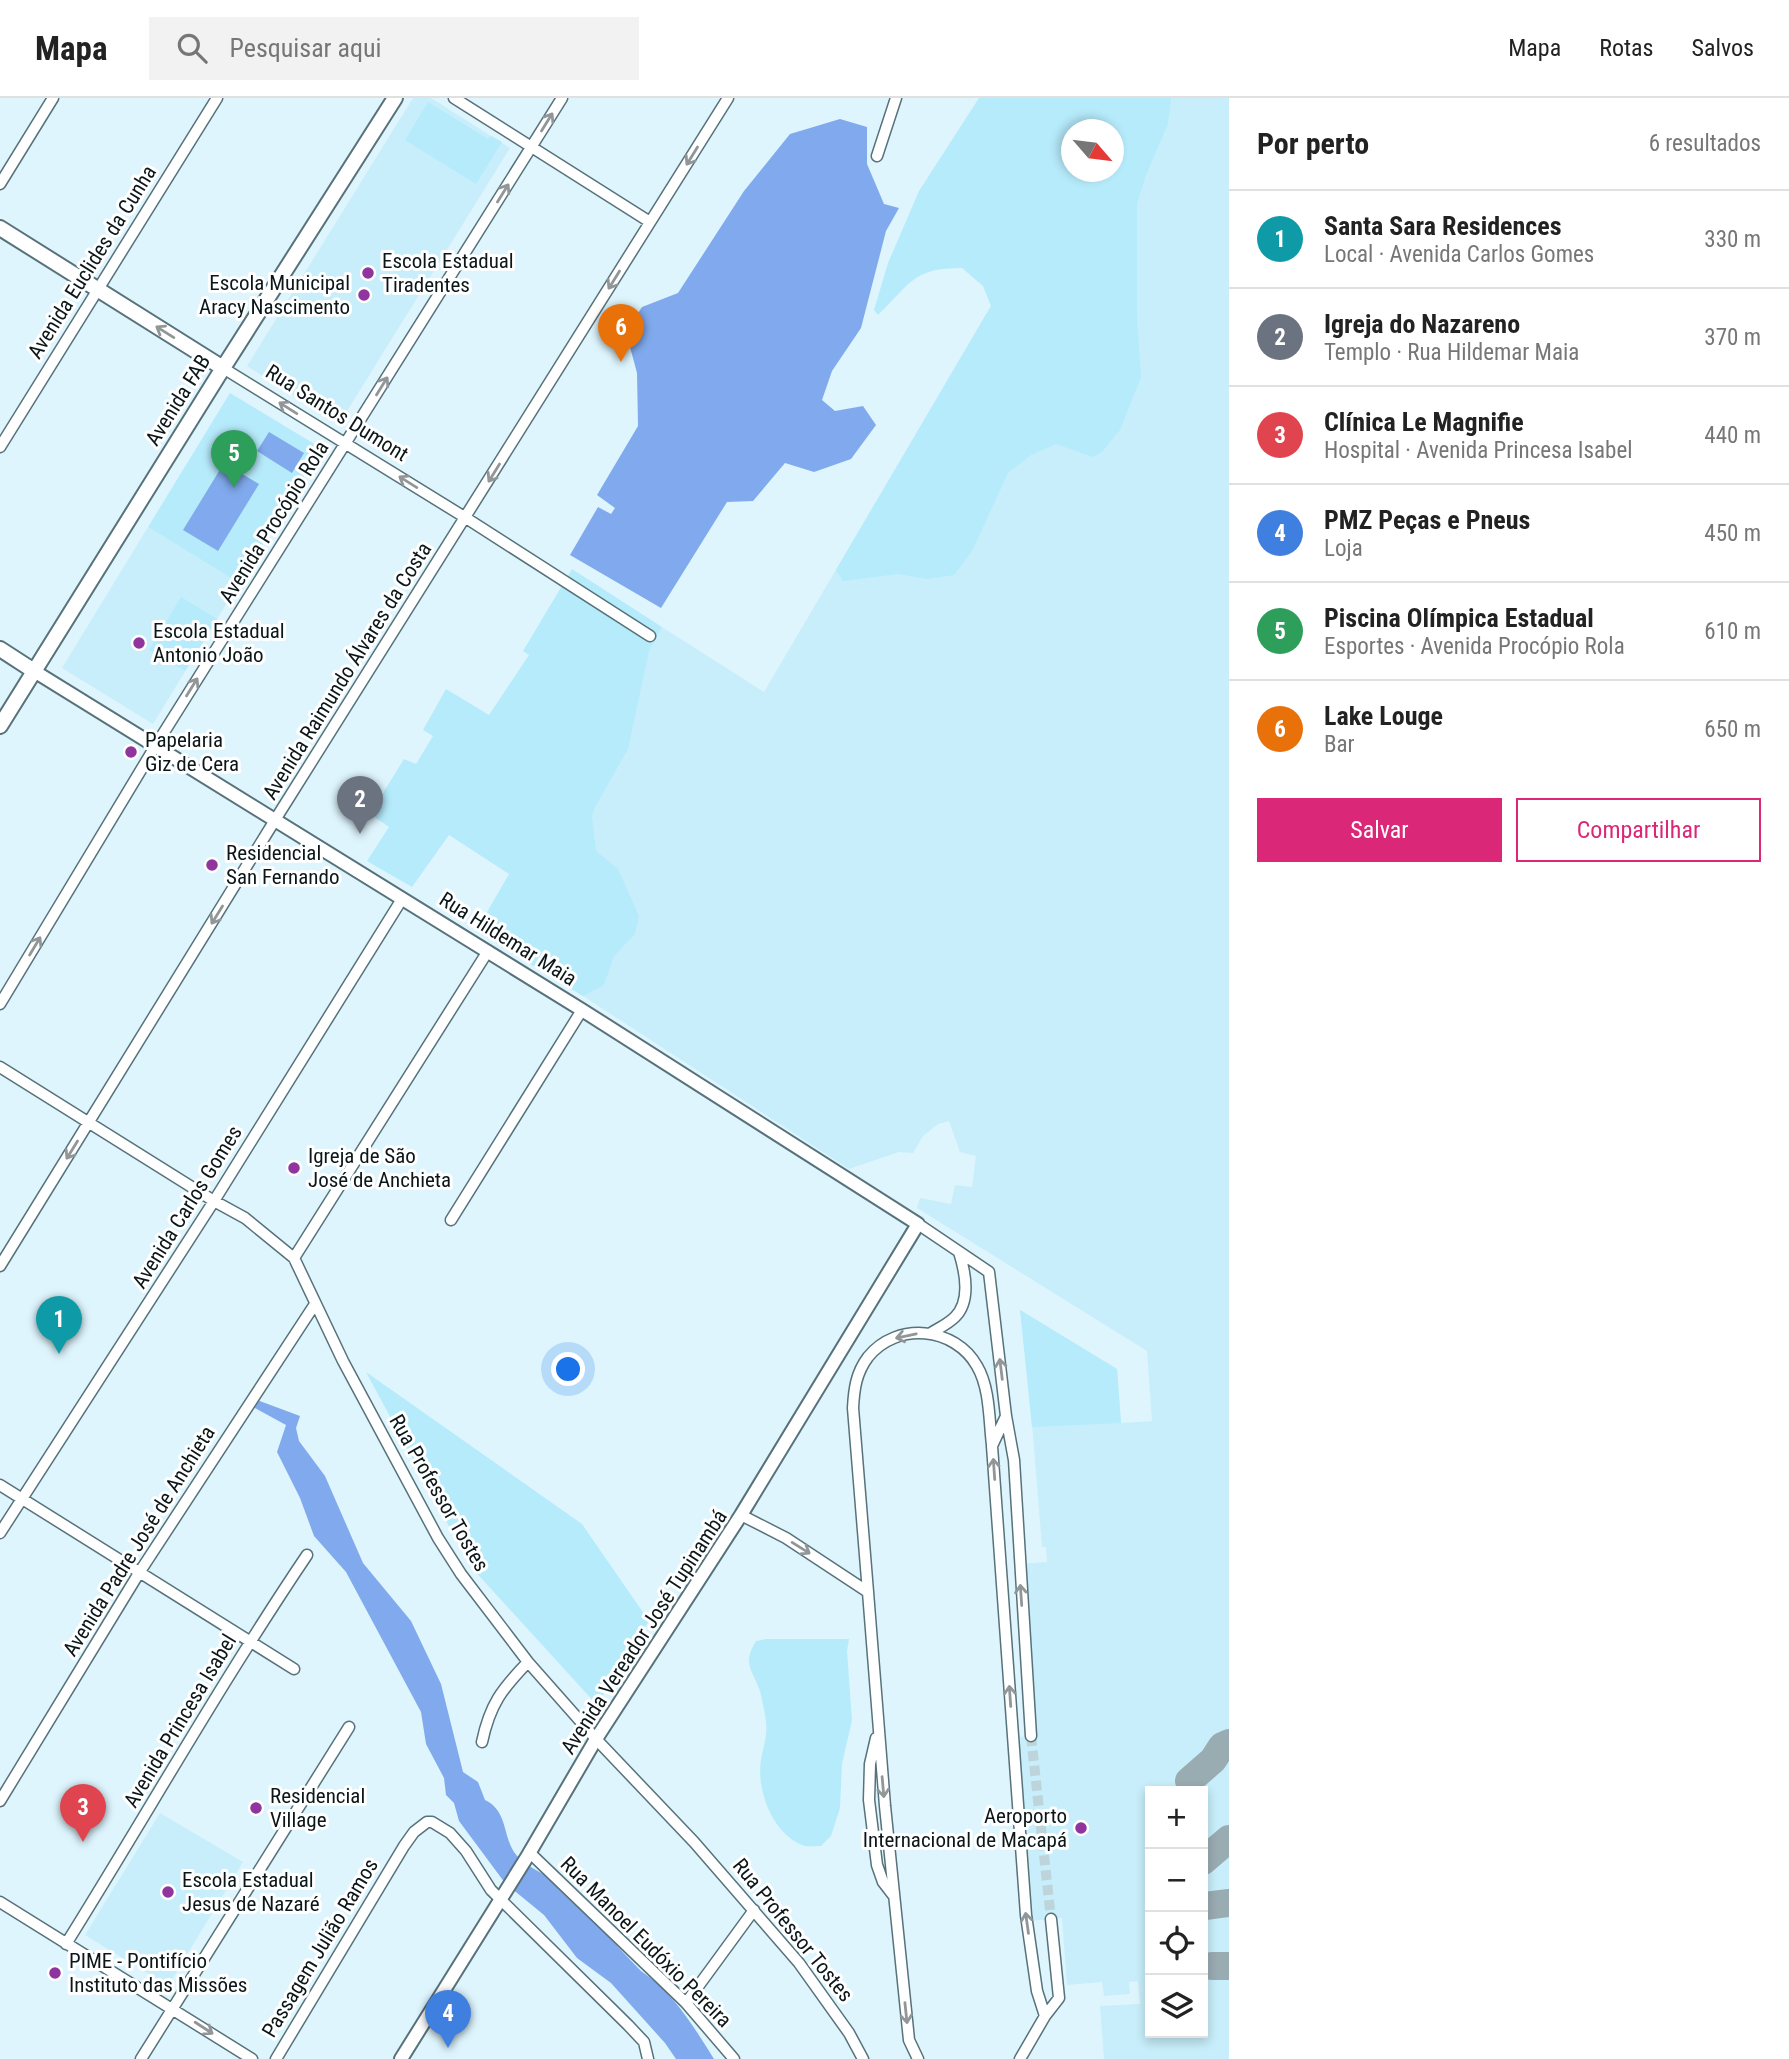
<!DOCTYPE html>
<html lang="pt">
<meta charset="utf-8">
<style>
body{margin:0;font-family:"Roboto Condensed",sans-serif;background:#f2f2f2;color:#222}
.controls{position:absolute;right:21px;bottom:21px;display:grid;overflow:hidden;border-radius:0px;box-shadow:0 4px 10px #0003}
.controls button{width:63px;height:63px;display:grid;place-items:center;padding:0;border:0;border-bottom:2px solid #e0e0e0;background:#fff;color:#222;font:35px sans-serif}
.compass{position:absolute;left:1061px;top:21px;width:63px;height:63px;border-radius:50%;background:#fff;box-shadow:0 4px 10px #0003;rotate:118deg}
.you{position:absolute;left:569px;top:1272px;width:24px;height:24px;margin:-18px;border:5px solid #fff;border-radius:50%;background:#1a73e8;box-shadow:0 0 0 10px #1a73e833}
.badge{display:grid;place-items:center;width:46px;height:46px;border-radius:50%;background:#db2777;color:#fff;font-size:23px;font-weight:700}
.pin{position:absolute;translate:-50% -58px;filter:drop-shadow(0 2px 4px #0008)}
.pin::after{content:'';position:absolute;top:37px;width:24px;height:21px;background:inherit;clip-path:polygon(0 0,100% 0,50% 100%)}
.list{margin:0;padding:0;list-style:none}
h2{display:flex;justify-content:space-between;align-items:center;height:91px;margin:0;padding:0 28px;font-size:30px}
h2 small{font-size:23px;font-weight:400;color:#767676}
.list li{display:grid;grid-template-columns:46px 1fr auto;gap:21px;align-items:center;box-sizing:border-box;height:98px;padding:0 28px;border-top:2px solid #e0e0e0}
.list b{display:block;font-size:26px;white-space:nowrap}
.list p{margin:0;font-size:23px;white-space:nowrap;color:#767676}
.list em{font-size:23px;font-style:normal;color:#767676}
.actions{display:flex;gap:14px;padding:21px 28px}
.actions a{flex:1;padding:16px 0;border:2px solid #db2777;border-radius:0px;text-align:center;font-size:24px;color:#db2777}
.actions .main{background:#db2777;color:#fff}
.icon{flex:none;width:38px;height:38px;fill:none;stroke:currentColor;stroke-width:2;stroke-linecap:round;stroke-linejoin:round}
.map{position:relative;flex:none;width:1229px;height:1961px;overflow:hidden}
header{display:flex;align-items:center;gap:42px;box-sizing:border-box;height:98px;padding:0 35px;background:#fff;border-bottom:2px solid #e0e0e0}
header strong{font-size:33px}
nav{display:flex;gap:38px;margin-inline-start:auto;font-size:24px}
.search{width:490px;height:63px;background:#f2f2f2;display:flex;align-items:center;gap:18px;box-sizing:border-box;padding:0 24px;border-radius:0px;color:#767676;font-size:26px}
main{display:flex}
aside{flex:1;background:#fff}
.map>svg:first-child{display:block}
.built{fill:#c7eefa;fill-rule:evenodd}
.green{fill:#b6ebfb;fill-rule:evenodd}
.water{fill:#80aaed}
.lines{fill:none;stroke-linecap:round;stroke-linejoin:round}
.taxiway{stroke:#99acb2;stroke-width:28}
.minor-tunnel{stroke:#bed4db;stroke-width:10;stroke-dasharray:10 5;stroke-linecap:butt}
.minor-casing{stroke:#57727a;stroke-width:13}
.tertiary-casing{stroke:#57727a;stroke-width:16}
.secondary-casing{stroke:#57727a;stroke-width:18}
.minor{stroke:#fff;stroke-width:10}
.tertiary{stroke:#fff;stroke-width:12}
.secondary{stroke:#fff;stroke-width:14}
.oneway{stroke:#919698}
.poi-dot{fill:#90349e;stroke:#fff;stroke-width:2.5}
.labels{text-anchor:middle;stroke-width:6;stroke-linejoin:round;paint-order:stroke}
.poi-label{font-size:21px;fill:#0b1619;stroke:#fff;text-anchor:start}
.street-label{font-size:21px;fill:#0b1619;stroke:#fff}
</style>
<header>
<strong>Mapa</strong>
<div class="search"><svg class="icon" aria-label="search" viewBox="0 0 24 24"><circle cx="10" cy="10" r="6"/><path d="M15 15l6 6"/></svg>Pesquisar aqui</div>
<nav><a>Mapa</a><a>Rotas</a><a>Salvos</a></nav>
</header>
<main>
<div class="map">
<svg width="1229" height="1961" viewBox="0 0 1229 1961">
<rect width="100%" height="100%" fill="#def5fd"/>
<!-- built -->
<path class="built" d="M413,0h18l79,50 -171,276 -92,-58z
M979,0h250v1961h-125l-4,-53 40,-2 -2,-23 -9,1 1,12 -26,2 -2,-14 -35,3 -5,-67 -33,3 -14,-184 20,-1 -13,-172 25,-2 -1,-15h-4l-17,-210 -5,-27 97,59 4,54 31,-2 -5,-70 -230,-143 3,-10 31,6 4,-19 17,2 4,-31 -16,-4 -11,-31 -11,3 -15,12 -10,17 -14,-1 -50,17 -266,-173 -107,-65 186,-304 102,65 227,-386zM1072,32h42v42h-42zM1150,1693h53v242h-53z
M148,429l91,56 -86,141 -91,-56z
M160,1715l83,49 -75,124 -83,-51z"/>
<!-- green -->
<path class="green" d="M979,0h192l-3,26 -22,51 -9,28v115l4,59 -21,53 -18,22 -9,5 -37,-13 -25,11 -23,18 -36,78 -18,24 -27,4 -29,-5 -55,7 -7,-11 155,-264 -8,-20 -21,-18c-49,0 -51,15 -84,47l-4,-5 14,-47 31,-72zM1072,32h42v42h-42z
M428,4l60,37 3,-3 11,6 -26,42 -71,-44z
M230,295l91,55 -82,135 -91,-56z
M572,471l90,58 -13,24 -21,98 -33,58 -3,9 4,35 22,18 21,47 -4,18 -21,22 -10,29 -21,11 -107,-65 33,-57 -60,-39 -37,52 -45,-26 22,-34 -19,-13 34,-55 12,5 17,-28 -10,-6 23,-41 43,26 40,-60 -6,-4z
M181,499l36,22 -32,52 -36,-21z
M1020,1212l97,59 4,54 -89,4z
M366,1274l216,152 67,97 -52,84 -126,-138z
M766,1541h83l-2,12 5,69 -10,44 -2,44 -9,28 -10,10c-6,0 -12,1 -16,0 -32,-10 -49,-56 -44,-86 2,-13 7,-25 5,-38 0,-4 -5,-28 -6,-31 -8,-22 -18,-27 -4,-50z"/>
<!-- water -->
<path class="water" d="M840,21l27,8v37l17,40 15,4 -13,23 -25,97 -29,43 -10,29 13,11 28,-5 13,19 -25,34 -37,13 -29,-9 -32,38 -26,1 -66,106 -91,-53 28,-48 13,7 4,-6 -18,-13 41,-69 -1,-53 -11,-41 16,-25 36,-14 66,-102 46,-57z
M269,334l35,21 -12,20 -35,-22z
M224,365l35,21 -41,67 -35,-21z
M257,1302l43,16 -4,12 3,13 26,35 38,87 48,58 30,63 22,88 15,10 7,18c25,12 16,40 34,58 11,11 28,16 40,27 30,26 54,58 82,86 32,21 53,56 73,88h-38l-11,-16 -54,-60 -34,-25 -33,-43 -39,-32 -46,-62 -5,-18 -8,-8 -2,-17 -18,-34 -5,-32 -75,-140 -32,-36 -14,-38 -23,-46 9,-27 -33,-18z"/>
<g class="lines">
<!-- taxiway -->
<path class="taxiway" d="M1189,1683l24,-21 9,-14 7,-3
M1203,1763l26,-22
M1205,1808l24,-3
M1212,1868h17"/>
<!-- minor-tunnel -->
<path class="minor-tunnel" d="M1031,1638l20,183"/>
<defs>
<path id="minor" d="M454,0l196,124
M877,58l19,-58
M0,86l53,-86
M223,270l243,150 184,118
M0,349l217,-349
M0,906l156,-259 406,-647
M0,969l214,134 31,17 49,40 49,103 95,177 23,36 67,88 68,77 98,103 105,121 50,70 14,26
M451,1122l131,-210
M918,1126l71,48 17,144 8,44 17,276
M294,1160l194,-307
M0,1168l275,-446 453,-722
M931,1235c8,-5 17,-9 24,-16 16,-16 10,-46 4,-65
M1006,1318l-14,30 34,469 11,76 8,25
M0,1387l294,184
M741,1417l45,23 82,54 17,214 24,234 9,19
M0,1435l214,-332 188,-302
M868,1494l-15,-184c1,-19 3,-35 15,-51 29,-36 87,-30 109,9 13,22 12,54 15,79
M876,1640l-6,26 -1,36 8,65 6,17 10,13
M482,1644c8,-38 20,-53 46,-80
M0,1703l139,-228 176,-269
M529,1754l157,151 48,56
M0,1804l252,157
M66,1846c81,-130 156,-263 241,-389
M686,1905l68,-93
M141,1961l208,-332
M276,1961l128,-213 10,-14 13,-10h5l18,11 16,18 25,39 137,135 16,17 4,17
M1020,1961l25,-43 14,-18 -8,-79"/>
<path id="tertiary" d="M34,573l548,339 336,214 -177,291 -145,224 -69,118 -126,202"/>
<path id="secondary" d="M0,130l223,140
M0,551l34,22
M0,628l223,-358 172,-270"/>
</defs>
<!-- minor casing -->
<use href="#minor" class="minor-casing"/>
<!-- tertiary casing -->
<use href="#tertiary" class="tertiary-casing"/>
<!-- secondary casing -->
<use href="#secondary" class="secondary-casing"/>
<!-- minor -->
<use href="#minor" class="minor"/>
<!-- tertiary -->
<use href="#tertiary" class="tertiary"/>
<!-- secondary -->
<use href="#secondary" class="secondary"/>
</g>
<!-- one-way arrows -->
<defs><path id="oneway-shaft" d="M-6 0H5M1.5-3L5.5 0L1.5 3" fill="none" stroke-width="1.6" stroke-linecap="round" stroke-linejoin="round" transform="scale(1.75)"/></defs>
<g class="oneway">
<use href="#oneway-shaft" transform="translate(547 24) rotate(-58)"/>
<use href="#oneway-shaft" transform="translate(692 58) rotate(122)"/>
<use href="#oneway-shaft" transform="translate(503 95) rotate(-58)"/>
<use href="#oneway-shaft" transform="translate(614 182) rotate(122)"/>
<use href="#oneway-shaft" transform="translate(165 234) rotate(-148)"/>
<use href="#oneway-shaft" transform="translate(382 288) rotate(-58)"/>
<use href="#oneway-shaft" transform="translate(288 310) rotate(-148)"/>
<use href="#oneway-shaft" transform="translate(494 375) rotate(122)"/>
<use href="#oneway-shaft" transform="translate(408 384) rotate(-148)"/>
<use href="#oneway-shaft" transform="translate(192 589) rotate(-58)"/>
<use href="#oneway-shaft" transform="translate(217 817) rotate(122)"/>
<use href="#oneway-shaft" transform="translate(35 848) rotate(-59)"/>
<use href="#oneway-shaft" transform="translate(72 1052) rotate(122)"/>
<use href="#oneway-shaft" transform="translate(906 1238) rotate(168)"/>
<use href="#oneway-shaft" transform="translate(1001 1271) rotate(-97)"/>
<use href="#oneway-shaft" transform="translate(994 1371) rotate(-94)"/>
<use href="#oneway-shaft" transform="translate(801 1450) rotate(32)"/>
<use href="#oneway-shaft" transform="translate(1021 1497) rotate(-94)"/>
<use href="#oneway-shaft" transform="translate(1010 1598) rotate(-94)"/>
<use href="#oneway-shaft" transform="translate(883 1689) rotate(85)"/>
<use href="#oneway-shaft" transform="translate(1027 1825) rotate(-98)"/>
<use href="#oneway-shaft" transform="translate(906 1915) rotate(84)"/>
<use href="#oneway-shaft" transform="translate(204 1930) rotate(33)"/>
</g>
<!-- markers -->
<g class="poi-dot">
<circle cx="368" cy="175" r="7"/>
<circle cx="364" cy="197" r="7"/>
<circle cx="139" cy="545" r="7"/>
<circle cx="131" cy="654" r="7"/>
<circle cx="212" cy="767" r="7"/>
<circle cx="294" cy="1070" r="7"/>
<circle cx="256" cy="1710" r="7"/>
<circle cx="1081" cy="1730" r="7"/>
<circle cx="168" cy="1794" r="7"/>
<circle cx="55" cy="1875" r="7"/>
</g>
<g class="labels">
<!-- poi labels -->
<g class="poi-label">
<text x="382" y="170">Escola Estadual<tspan x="382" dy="24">Tiradentes</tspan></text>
<text x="350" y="192" text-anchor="end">Escola Municipal<tspan x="350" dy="24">Aracy Nascimento</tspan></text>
<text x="153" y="540">Escola Estadual<tspan x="153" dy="24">Antonio João</tspan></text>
<text x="145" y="649">Papelaria<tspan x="145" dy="24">Giz de Cera</tspan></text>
<text x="226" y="762">Residencial<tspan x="226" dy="24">San Fernando</tspan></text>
<text x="308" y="1065">Igreja de São<tspan x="308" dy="24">José de Anchieta</tspan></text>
<text x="270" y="1705">Residencial<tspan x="270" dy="24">Village</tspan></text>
<text x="1067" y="1725" text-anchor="end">Aeroporto<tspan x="1067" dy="24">Internacional de Macapá</tspan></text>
<text x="182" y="1789">Escola Estadual<tspan x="182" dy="24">Jesus de Nazaré</tspan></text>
<text x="69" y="1870">PIME - Pontifício<tspan x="69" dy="24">Instituto das Missões</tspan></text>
</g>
<!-- street labels -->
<g class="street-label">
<text transform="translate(92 164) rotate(-58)" y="7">Avenida Euclides da Cunha</text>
<text transform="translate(178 302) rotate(-58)" y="7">Avenida FAB</text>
<text transform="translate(337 315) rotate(32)" y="7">Rua Santos Dumont</text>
<text transform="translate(274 424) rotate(-58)" y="7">Avenida Procópio Rola</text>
<text transform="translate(347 573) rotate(-58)" y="7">Avenida Raimundo Álvares da Costa</text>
<text transform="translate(508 841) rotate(32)" y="7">Rua Hildemar Maia</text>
<text transform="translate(187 1109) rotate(-58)" y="7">Avenida Carlos Gomes</text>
<text transform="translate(439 1395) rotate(60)" y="7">Rua Professor Tostes</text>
<text transform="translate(139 1443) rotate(-58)" y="7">Avenida Padre José de Anchieta</text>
<text transform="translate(644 1534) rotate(-57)" y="7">Avenida Vereador José Tupinambá</text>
<text transform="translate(180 1623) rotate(-59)" y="7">Avenida Princesa Isabel</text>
<text transform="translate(793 1832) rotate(51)" y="7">Rua Professor Tostes</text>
<text transform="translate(646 1844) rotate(45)" y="7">Rua Manoel Eudóxio Pereira</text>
<text transform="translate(320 1850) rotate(-59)" y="7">Passagem Julião Ramos</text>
</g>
</g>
</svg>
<div class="controls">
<button>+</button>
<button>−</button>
<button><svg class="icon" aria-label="locate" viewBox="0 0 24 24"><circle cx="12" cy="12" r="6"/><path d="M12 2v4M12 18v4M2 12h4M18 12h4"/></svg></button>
<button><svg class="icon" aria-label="layers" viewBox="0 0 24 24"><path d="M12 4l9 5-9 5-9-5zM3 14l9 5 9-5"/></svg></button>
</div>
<svg class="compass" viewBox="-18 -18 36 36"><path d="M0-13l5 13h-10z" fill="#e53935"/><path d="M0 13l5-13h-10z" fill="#767676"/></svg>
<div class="you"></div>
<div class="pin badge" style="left:59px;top:1256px;background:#0f9aa8">1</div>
<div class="pin badge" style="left:360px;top:736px;background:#6b7280">2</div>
<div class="pin badge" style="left:83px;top:1744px;background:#e0444e">3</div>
<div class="pin badge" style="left:448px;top:1950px;background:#3f7fe0">4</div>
<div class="pin badge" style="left:234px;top:390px;background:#2e9e5b">5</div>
<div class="pin badge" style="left:621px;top:264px;background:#e8710a">6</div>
</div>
<aside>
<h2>Por perto<small>6 resultados</small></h2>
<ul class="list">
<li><span class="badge" style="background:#0f9aa8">1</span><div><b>Santa Sara Residences</b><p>Local · Avenida Carlos Gomes</p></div><em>330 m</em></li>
<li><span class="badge" style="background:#6b7280">2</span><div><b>Igreja do Nazareno</b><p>Templo · Rua Hildemar Maia</p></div><em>370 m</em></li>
<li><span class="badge" style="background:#e0444e">3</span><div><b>Clínica Le Magnifie</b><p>Hospital · Avenida Princesa Isabel</p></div><em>440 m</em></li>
<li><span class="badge" style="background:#3f7fe0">4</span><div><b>PMZ Peças e Pneus</b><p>Loja</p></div><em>450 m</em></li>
<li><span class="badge" style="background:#2e9e5b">5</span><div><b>Piscina Olímpica Estadual</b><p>Esportes · Avenida Procópio Rola</p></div><em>610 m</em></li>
<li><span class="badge" style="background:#e8710a">6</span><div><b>Lake Louge</b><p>Bar</p></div><em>650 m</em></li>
</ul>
<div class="actions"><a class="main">Salvar</a><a>Compartilhar</a></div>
</aside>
</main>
